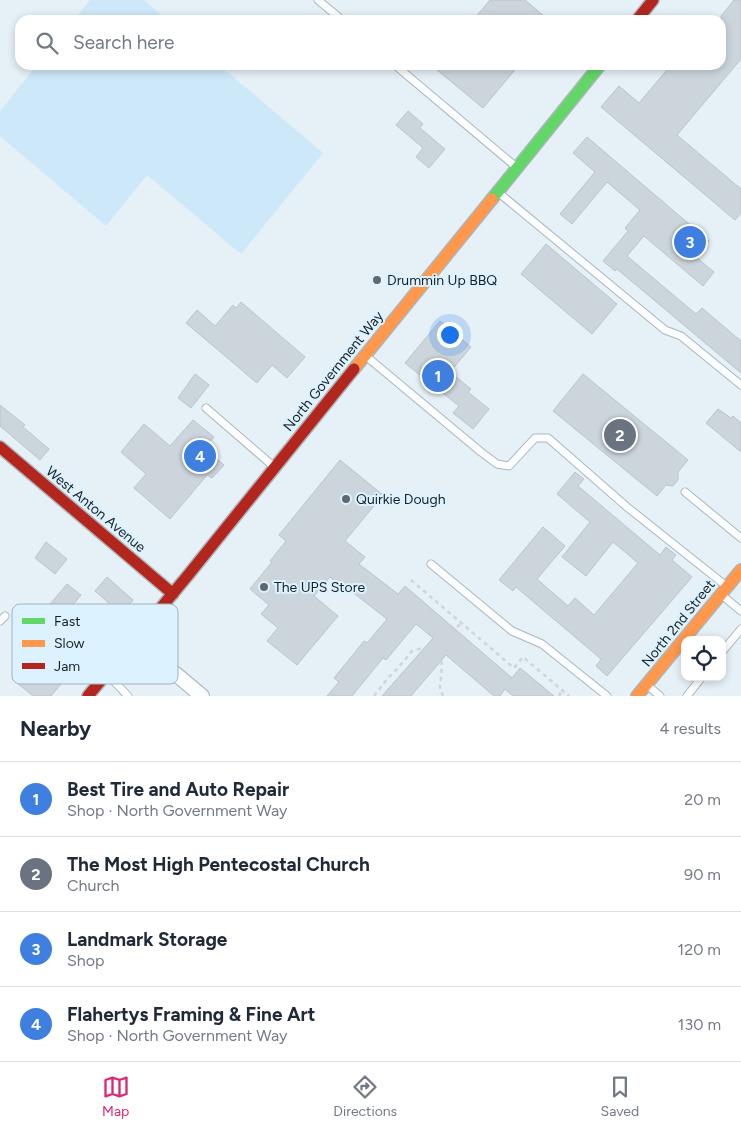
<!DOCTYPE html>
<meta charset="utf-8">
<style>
body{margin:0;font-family:Figtree,sans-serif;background:#f6f6f7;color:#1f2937}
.controls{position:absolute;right:15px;bottom:15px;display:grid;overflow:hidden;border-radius:10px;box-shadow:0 2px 8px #0003}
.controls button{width:45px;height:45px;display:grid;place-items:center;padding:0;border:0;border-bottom:1px solid #e0e1e3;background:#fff;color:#1f2937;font:25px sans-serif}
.you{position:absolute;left:449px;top:334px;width:18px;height:18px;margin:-12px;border:4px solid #fff;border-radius:50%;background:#1a73e8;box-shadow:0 0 0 8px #1a73e833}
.badge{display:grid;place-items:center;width:32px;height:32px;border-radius:50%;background:#db2777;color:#fff;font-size:16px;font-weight:700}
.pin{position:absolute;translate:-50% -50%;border:2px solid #fff;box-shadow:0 1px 5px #0006}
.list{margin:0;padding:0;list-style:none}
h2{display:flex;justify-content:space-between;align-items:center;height:65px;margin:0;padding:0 20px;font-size:21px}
h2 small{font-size:16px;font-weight:400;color:#747a83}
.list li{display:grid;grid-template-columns:32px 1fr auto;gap:15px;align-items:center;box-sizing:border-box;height:75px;padding:0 20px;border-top:1px solid #e0e1e3}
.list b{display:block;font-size:19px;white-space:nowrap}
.list p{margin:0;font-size:16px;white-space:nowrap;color:#747a83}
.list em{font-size:16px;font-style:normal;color:#747a83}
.icon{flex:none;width:28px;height:28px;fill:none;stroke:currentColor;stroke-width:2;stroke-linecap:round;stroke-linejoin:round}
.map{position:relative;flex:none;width:741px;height:696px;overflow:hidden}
.search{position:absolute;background:#fff;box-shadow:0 2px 8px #0003;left:15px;right:15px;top:15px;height:55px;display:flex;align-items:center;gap:12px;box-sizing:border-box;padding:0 18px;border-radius:15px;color:#747a83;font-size:19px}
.sheet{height:365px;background:#fff}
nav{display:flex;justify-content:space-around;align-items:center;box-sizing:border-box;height:70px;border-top:1px solid #e0e1e3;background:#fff;font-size:14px;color:#747a83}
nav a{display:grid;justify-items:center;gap:2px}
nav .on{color:#db2777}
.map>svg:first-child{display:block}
.green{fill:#cde8f9}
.building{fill:#ccd5dc;stroke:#bbc4ca}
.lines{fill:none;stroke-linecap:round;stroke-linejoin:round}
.lane-casing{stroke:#acb6bc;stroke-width:9}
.street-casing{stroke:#acb6bc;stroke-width:16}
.fast-casing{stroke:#acb6bc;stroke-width:14}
.slow-casing{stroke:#acb6bc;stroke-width:14}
.jam-casing{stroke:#acb6bc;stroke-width:14}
.path{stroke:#d1d4d7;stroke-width:2.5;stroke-dasharray:4 4;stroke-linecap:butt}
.lane{stroke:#fbfdfe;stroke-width:7}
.street{stroke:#fbfdfe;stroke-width:14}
.fast{stroke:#63d668;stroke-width:11}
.slow{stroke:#ff974d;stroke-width:11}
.jam{stroke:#b3261e;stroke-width:11}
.poi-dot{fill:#5e696f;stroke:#ddf2ff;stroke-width:2}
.labels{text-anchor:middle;stroke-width:4;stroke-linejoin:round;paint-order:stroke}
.poi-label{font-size:14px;fill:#162026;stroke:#ddf2ff;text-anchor:start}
.street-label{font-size:14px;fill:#162026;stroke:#ddf2ff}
.key{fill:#ddf2ff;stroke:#a1b3be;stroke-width:1}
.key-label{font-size:14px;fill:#162026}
</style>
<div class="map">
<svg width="741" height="696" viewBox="0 0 741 696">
<rect width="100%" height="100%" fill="#e5f0f7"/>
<!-- green -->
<path class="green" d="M90,0h54l23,20h-93z
M37,65h182l104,88 -82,101 -94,-79 -41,51 -106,-90v-25z"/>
<!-- building -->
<path class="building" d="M490,0h35l24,20h-76z
M734,0h7v59l-64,76 64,54v24l-6,7 -134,-113 18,-21 20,17 32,-38h50v-49z
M431,65h88l-36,43z
M408,111l15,13 -3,4 25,21 -16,19 -13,-11 7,-9 -27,-23z
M587,137l122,104 -13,16 18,15 -11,14 -59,-50 -17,20 69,58 6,-6 39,33v32l-124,-104 -2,2 -12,-10 25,-30 -3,-3 15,-18 -33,-28 -35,42 -12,-10 35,-42 -22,-19z
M546,244l71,60 -25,30 -71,-60z
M241,302l64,55 -18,21 -15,-13 -15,18 -71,-60 11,-13 18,16 18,-21 3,3z
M440,321l31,26 -21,25 21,17 -3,3 21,17 -16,20 -20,-16 6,-7 -54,-43z
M195,374l14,11 -18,23 -13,-10z
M583,374l105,86 -10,12v8l-5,6 -7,-1 -9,11 -104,-85z
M0,405l25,20 -2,2 26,22 -9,11 -40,-34z
M718,409l13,9 2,-2 8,7v29l-35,-29z
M193,420l21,17 -10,11 20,17 -12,13 -5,-3 -37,44 -36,-31 12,-14 -25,-22 23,-28 26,22z
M340,460l43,35 -38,46 20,16 -6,7 39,30 7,-8 107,92 8,-10 34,28h-41l-8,-7 -5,7h-6l-48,-41 -35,41h-29l51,-58 -17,-14 -30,36 -3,-2 -31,38h-25l12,-14 -5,-4 30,-37 3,2 20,-24 -45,-35 -1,2 -11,-9 -16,19 24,20 -41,49 -30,-24 11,-13 -17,-14 8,-9 -19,-16 22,-27 -2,-1 16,-20 -7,-6z
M575,472l9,7 -6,7 82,69 6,-8 10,8 -4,5 20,17 -85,99 -11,-10 5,-7 -85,-72 -3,4 -14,-11 44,-53 22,19 -28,33 31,27 7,-8 19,17 44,-52 -25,-21 -27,34 -24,-19 28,-35 -33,-28z
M46,542l21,17 -12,15 -20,-16z
M107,577l26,23 -12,14 -26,-23z
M67,584l14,11 -15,18 6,5 -14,17 6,5 -17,20 20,17 -16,19h-18l-16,-13 11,-12 -16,-14 13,-15 -4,-3z"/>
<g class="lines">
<defs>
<path id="lane" d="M318,0l24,20
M395,65l120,101
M499,193l166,137 16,6 60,49
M367,357l114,95 16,12 12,2 26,-28h13l79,69 98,78
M206,408l66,57
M685,492l56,46
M431,564l81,67 30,13 65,52
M723,596l18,15
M0,621l5,-5
M722,652l19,-23
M109,676l19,20
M647,685l13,11
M687,696l15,-19"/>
<path id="street" d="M134,639l68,57"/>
<path id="fast" d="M492,199l108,-134"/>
<path id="slow" d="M354,369l138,-170
M637,696l104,-126"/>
<path id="jam" d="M637,20l16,-20
M0,447l173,147
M88,696l101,-122 165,-205"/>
</defs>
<!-- lane casing -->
<use href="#lane" class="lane-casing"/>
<!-- street casing -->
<use href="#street" class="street-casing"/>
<!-- fast casing -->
<use href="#fast" class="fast-casing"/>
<!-- slow casing -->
<use href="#slow" class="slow-casing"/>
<!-- jam casing -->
<use href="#jam" class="jam-casing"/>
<!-- path -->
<path class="path" d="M411,580l103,88 9,-11 46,39
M434,647l7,11 1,8 -2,22 3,8
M374,696l14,-18 10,-10 14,-17c7,-3 14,-2 21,-4 12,-2 20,-16 28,-24
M559,696l3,-6"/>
<!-- lane -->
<use href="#lane" class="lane"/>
<!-- street -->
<use href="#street" class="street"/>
<!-- fast -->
<use href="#fast" class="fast"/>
<!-- slow -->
<use href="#slow" class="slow"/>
<!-- jam -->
<use href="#jam" class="jam"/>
</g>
<!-- markers -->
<g class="poi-dot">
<circle cx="377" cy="280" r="5"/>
<circle cx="346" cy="499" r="5"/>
<circle cx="264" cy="587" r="5"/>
</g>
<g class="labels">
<!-- poi labels -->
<g class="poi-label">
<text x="387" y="285">Drummin Up BBQ</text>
<text x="356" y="504">Quirkie Dough</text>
<text x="274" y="592">The UPS Store</text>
</g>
<!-- street labels -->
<g class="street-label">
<text transform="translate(333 371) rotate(-51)" y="5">North Government Way</text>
<text transform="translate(96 509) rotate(40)" y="5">West Anton Avenue</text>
<text transform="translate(678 623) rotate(-51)" y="5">North 2nd Street</text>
</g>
</g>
<!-- legend -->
<rect x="12" y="604" width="166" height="80" rx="8" class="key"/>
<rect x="22" y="618" width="23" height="6" fill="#63d668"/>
<rect x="22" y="640" width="23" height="7" fill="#ff974d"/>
<rect x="22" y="663" width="23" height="6" fill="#b3261e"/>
<g class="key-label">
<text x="54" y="626">Fast</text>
<text x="54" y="648">Slow</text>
<text x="54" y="671">Jam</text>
</g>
</svg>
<div class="controls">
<button><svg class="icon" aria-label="locate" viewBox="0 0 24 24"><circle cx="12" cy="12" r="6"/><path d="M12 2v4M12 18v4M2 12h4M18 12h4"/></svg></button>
</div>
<div class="you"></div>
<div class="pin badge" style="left:438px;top:376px;background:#3f7fe0">1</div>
<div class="pin badge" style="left:620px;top:435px;background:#6b7280">2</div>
<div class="pin badge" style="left:690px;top:242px;background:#3f7fe0">3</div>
<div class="pin badge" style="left:200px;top:456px;background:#3f7fe0">4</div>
<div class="search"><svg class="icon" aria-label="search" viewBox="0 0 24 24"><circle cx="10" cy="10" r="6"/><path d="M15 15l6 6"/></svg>Search here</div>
</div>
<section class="sheet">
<h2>Nearby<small>4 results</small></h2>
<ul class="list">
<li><span class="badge" style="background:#3f7fe0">1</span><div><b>Best Tire and Auto Repair</b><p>Shop · North Government Way</p></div><em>20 m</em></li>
<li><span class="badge" style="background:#6b7280">2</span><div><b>The Most High Pentecostal Church</b><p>Church</p></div><em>90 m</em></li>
<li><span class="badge" style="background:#3f7fe0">3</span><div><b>Landmark Storage</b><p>Shop</p></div><em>120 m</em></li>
<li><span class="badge" style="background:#3f7fe0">4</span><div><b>Flahertys Framing &amp; Fine Art</b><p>Shop · North Government Way</p></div><em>130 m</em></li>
</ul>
</section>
<nav>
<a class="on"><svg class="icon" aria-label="map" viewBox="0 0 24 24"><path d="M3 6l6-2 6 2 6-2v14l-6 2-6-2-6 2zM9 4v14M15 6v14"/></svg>Map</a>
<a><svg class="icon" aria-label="directions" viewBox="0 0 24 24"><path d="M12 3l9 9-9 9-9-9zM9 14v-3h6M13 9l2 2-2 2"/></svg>Directions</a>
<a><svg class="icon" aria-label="saved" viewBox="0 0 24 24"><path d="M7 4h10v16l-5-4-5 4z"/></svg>Saved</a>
</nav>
